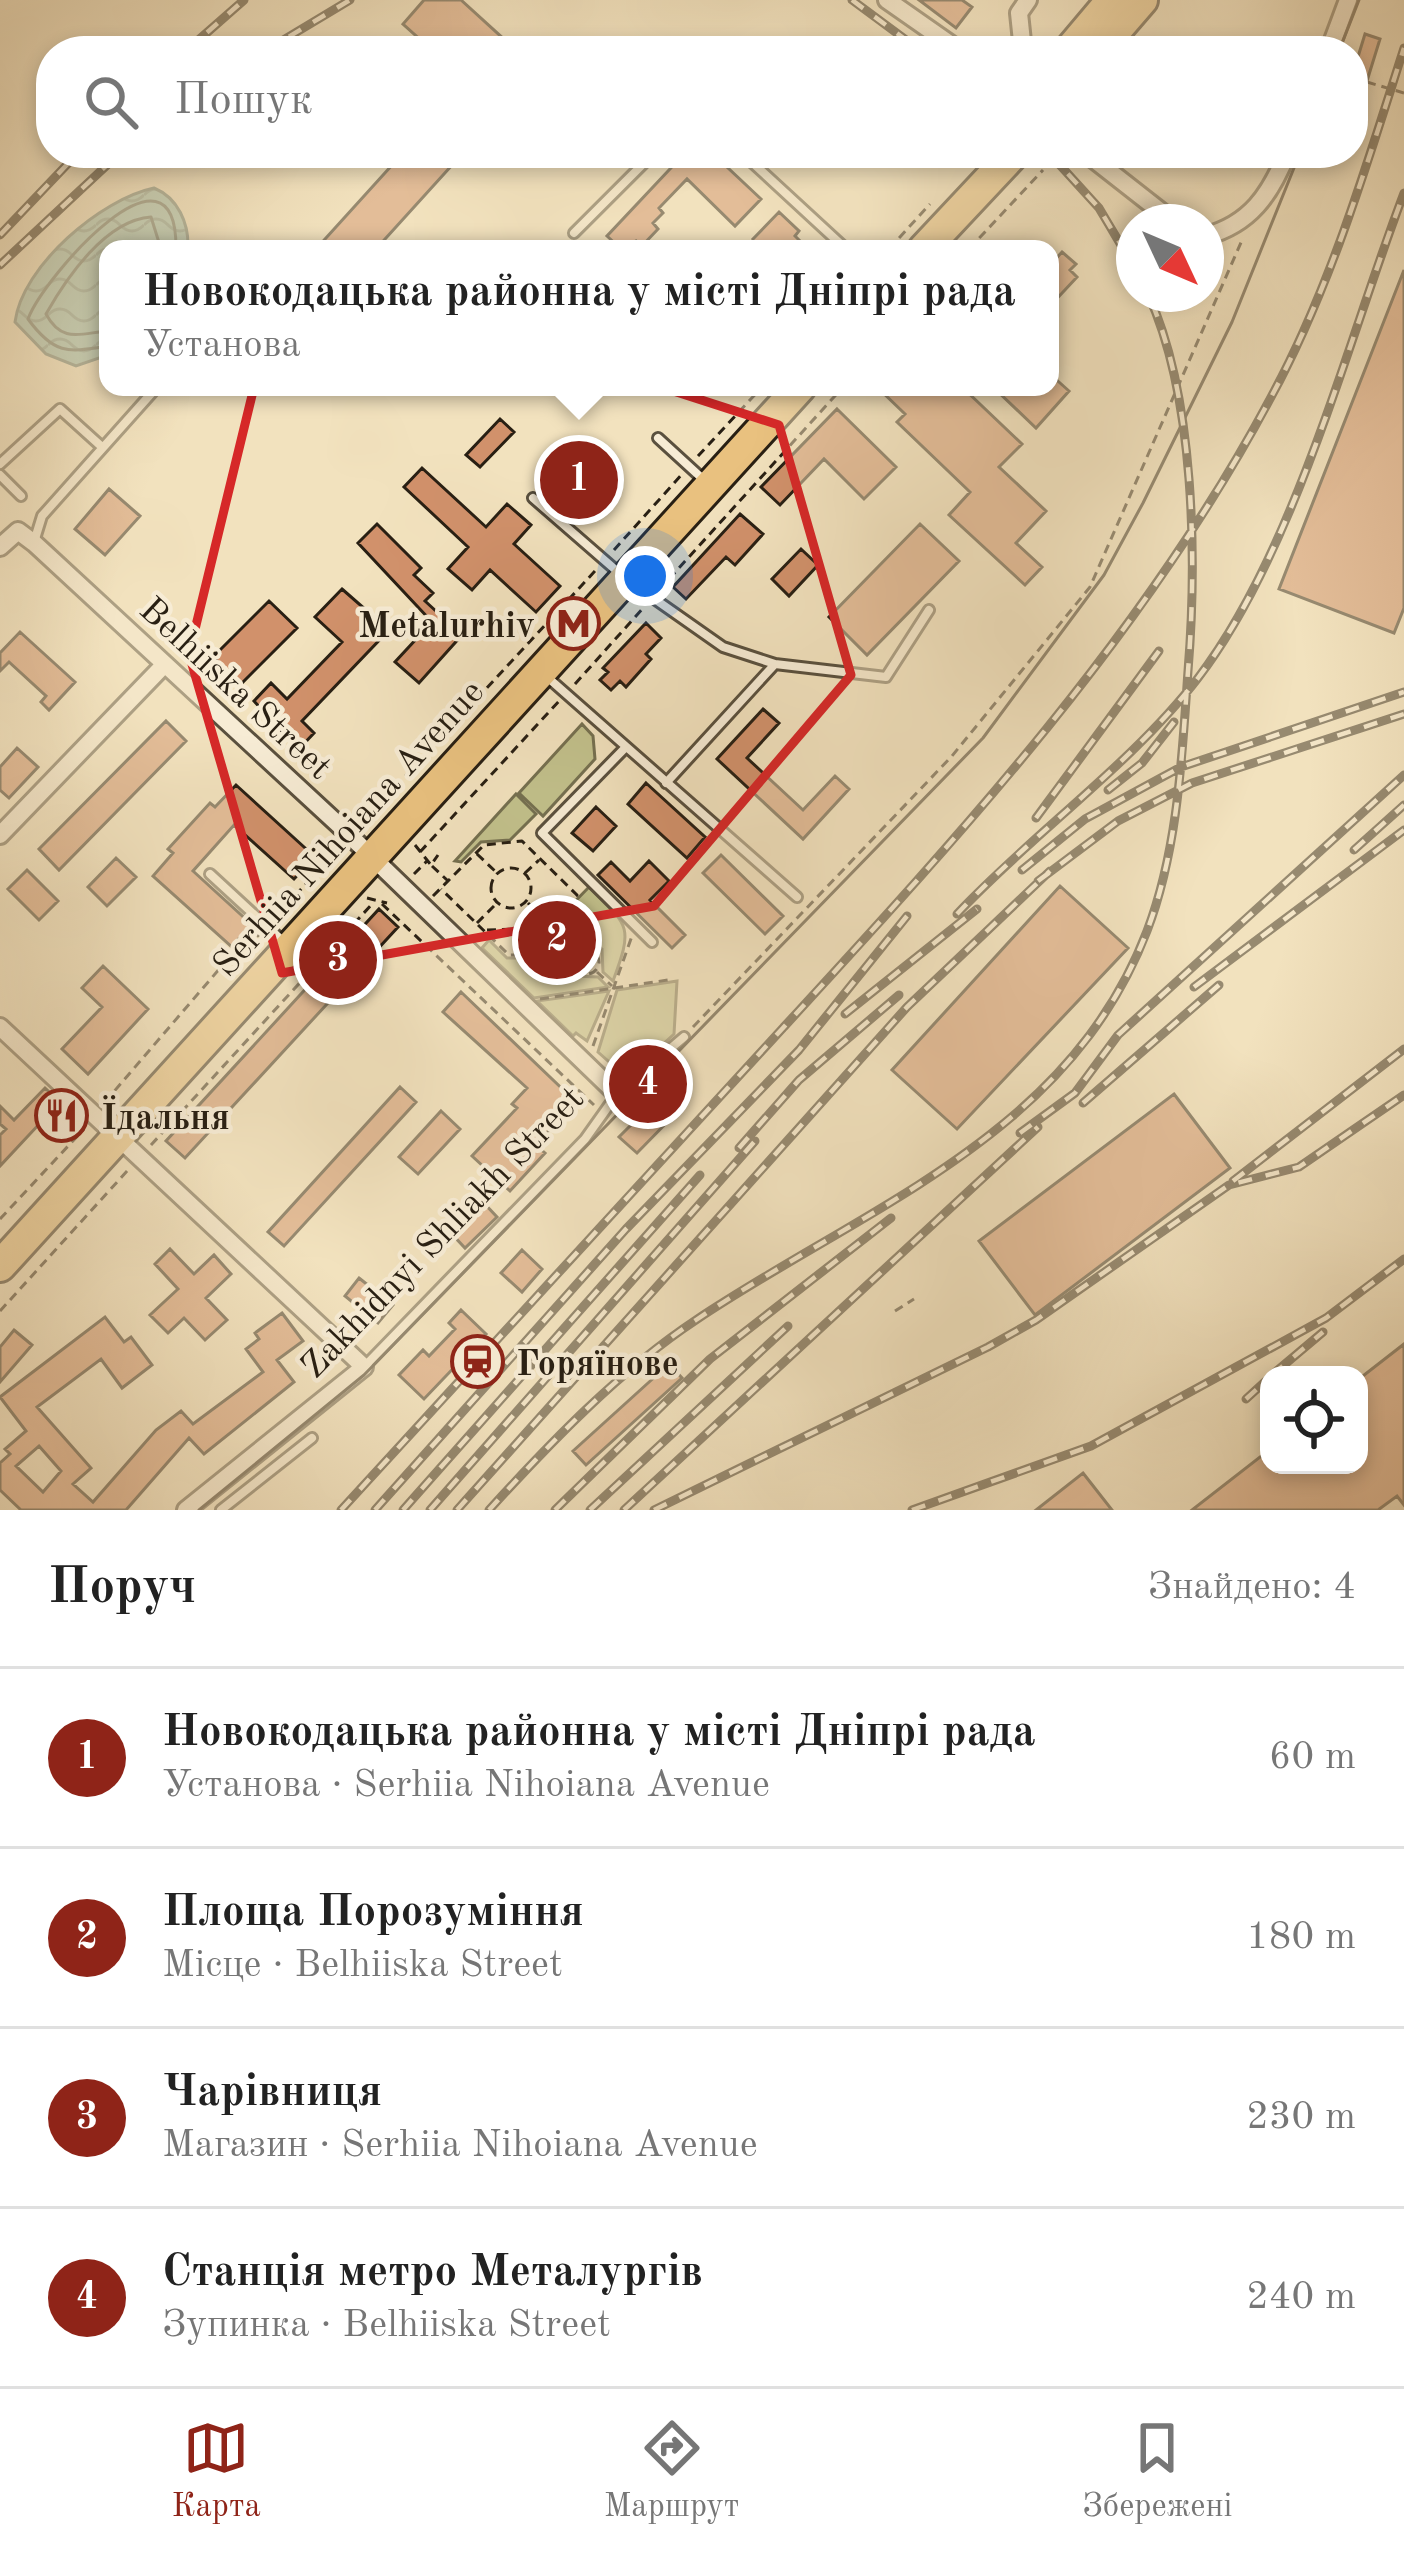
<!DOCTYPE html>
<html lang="uk">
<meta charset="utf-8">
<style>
body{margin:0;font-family:"Old Standard TT",serif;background:#f2f2f2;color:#222}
.controls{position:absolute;right:36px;bottom:36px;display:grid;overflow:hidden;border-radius:24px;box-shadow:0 6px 18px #0003}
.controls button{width:108px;height:108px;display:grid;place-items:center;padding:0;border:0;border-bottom:3px solid #e0e0e0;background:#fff;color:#222;font:60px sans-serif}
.compass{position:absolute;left:1116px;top:204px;width:108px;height:108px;border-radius:50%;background:#fff;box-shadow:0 6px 18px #0003;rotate:134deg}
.you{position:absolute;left:645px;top:576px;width:42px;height:42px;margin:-30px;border:9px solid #fff;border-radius:50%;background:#1a73e8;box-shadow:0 0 0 18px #1a73e833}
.badge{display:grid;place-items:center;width:78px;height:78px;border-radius:50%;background:#8f2418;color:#fff;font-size:39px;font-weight:700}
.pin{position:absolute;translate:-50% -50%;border:6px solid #fff;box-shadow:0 3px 12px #0006}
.popup{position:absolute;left:99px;top:240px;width:960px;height:156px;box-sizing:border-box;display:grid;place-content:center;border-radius:24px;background:#fff;filter:drop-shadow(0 3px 9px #0005);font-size:39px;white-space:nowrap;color:#767676}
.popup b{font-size:45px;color:#222}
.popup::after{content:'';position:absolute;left:50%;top:100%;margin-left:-24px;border:24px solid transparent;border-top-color:#fff}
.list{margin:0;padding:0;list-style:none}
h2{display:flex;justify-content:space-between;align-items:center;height:156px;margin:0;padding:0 48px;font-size:51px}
h2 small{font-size:39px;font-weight:400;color:#767676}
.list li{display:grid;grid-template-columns:78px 1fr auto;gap:36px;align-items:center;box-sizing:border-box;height:180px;padding:0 48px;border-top:3px solid #e0e0e0}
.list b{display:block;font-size:45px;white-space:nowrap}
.list p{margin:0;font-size:39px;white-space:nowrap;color:#767676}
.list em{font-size:39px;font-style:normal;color:#767676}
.icon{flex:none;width:66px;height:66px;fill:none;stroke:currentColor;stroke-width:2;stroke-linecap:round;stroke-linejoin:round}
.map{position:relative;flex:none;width:1404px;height:1510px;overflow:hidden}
.search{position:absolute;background:#fff;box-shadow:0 6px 18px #0003;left:36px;right:36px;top:36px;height:132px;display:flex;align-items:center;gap:30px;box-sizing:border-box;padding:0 42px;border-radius:48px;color:#767676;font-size:45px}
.sheet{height:876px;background:#fff}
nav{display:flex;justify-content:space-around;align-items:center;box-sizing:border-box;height:168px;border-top:3px solid #e0e0e0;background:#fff;font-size:33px;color:#767676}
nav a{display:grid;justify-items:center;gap:6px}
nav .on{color:#8f2418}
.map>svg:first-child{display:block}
.green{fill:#c2c18c;stroke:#757050;stroke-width:3}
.water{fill:url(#water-waves);stroke:#6d7e71;stroke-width:3}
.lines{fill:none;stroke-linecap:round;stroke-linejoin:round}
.shore{stroke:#626e61;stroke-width:3}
.building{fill:#d1916b;stroke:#281f13;stroke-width:3;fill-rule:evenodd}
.lane-casing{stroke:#5a503e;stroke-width:14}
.street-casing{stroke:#5a503e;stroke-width:22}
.highway-casing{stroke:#281f13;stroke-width:36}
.path{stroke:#281f13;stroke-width:3;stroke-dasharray:9 6;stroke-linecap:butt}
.lane{stroke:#f7ecd5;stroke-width:8}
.street{stroke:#f7ecd5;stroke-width:16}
.highway{stroke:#e9c17f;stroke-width:30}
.tram{stroke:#281f13;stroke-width:3}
.rail-casing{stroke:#281f13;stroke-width:9}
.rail{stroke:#f7ecd5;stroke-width:4.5;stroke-dasharray:14;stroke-linecap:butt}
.path-bridge{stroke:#281f13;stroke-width:3;stroke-dasharray:9 6;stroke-linecap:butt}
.marked{fill:none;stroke:#d62828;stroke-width:9;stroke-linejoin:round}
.labels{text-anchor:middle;stroke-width:9;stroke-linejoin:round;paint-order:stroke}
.poi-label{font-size:36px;font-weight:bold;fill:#281f13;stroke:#f7ecd5;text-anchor:start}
.street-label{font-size:36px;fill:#281f13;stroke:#f7ecd5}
</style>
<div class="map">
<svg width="1404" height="1510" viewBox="0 0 1404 1510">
<defs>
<pattern id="water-waves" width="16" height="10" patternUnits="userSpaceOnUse" patternTransform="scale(3)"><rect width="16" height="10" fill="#9bbeaf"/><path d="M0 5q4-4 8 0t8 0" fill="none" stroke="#7e9a8d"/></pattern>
</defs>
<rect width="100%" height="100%" fill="#f2e2be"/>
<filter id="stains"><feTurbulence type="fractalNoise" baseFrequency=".00167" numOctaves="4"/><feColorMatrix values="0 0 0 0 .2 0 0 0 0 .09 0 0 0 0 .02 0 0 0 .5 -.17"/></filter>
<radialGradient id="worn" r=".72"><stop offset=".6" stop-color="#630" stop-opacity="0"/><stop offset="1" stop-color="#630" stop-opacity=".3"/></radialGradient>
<!-- green -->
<path class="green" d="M582,724l11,12 2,23 -52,57 -24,-23z
M516,794l20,20 -26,26 -29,2 -20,20 -6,-1z
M589,887c41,39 44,40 24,94l-10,-9 -1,-23 -10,-6 -15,2 -23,-22z
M548,929l23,23 -3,13 6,11 24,1 10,10 -74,11 -52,-50 7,-8 18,18h13z
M677,981l-3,53 -39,36 -20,-3 -17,-15 19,-62z
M609,991l-22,50 -11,-8 -3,3 -36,-35z"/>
<!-- water -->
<path class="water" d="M154,188c24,10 35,35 34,61h-80v106l-32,11 -30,-12 -31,-32c7,-56 86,-123 139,-134z"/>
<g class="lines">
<!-- shore -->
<path class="shore" d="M108,331c-27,2 -46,13 -62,-17 21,-37 60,-94 105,-97l10,32
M108,346c-39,6 -53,10 -80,-27 16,-43 149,-194 148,-70"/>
</g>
<!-- building -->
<path class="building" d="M424,0h37l56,51h-84l-30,-27z
M919,0h43l10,7 -16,21z
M1365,34l15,5 -18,58 -9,-3v-21z
M403,153h60l-87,96h-60z
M685,153h27l49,46 -26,27 -48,-47 -28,29 4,5 -10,10 5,6 -17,18 -5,-6 -15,8 -14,-13z
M779,212l20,19 -4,5 13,13h-46l-9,-10z
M1062,252l14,12 -6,6 7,7 -27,29v-41z
M1404,270v338l-10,25 -115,-44z
M1050,374l19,17 -33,37 -43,-41h57z
M877,387h85l60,57 -23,23 47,44 -30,32 26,24 -17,18 -76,-70 21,-23 -73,-70 8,-8z
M837,409l59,58 -32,32 -40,-40 -44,46 -19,-18z
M500,419l14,13 -34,35 -14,-12z
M588,449l21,18 -44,48 -21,-18z
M422,468l64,59 21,-23 24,21 -17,19 46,42 -24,26 -46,-42 -18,20 -24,-21 20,-22 -64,-60z
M109,489l31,27 -35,39 -30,-26z
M740,514l23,20 -28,31 -9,-8 -40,42 -13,-12z
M377,524l44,44 -7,7 19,18 -8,8 37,34 -43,48 -24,-21 37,-40 -74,-79z
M920,524l39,37 -92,94 -38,-38z
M801,549l17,16 -29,31 -17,-17z
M342,589l47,41 -87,91 12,12 -16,17 -44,-49 17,-18 16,16 55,-57 -27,-25z
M269,601l28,27 -57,57 -27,-28z
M646,623l15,15 -15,16 5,5 -25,28 -6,-6 -9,9 -11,-10 8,-8 -5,-4z
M20,632l55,50 -26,28 -8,-8 5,-6 -37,-34 -9,9v-18z
M763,709l16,14 -32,35 56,52 32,-34 14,13 -46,50 -86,-80z
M166,721l20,20 -127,129 -20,-21z
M17,748l21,19 -29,31 -9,-8v-23z
M646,783l59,54 -18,21 -59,-54z
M236,785l79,72 -21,22 -60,-54 -41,46 58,53 -19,23 -79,-71 20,-23 -5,-4 42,-46 5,4z
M596,807l20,19 -23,25 -21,-18z
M721,855l62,61 -18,18 -62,-61z
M116,858l20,19 -29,29 -19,-19z
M649,861l20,20 -19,19 35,35 -13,13 -74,-73 13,-13 19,19z
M27,870l31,31 -19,19 -31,-31z
M1060,886l68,62 -171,181 -65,-59z
M379,909l19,18 -213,231 -19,-17z
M103,966l45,43 -60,65 -26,-25 40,-42 -20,-19z
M461,992l114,109 -39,44 9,8 -35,38 -38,-35 45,-48 -5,-4 15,-16 -84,-76z
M400,1087l16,15 -132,144 -16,-14z
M45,1088l28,26 -18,19 -13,-12 -42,45v-31l6,-6 -6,-5v-18l14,14z
M1174,1094l56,74 -195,147 -56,-74z
M660,1096l17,16 -40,41 -18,-16z
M441,1111l19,18 -42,45 -19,-17z
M482,1201l15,16 -32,31 -15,-16z
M170,1249l24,25 20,-19 17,19 -25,24 21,22 -22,20 -21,-22 -16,15 -18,-18 28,-26 -23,-25z
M522,1250l20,19 -20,23 -21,-19z
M359,1278l34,27 -15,18 -33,-27z
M461,1310l25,24 -62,65 -25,-24 24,-25 6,6 26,-27 -6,-6z
M282,1313l21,28 -26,19 17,22 -90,72 -15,-16 -63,72h-105l-21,-20v-27l10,-9 -5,-5 21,-18 -26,-34 105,-80 19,25 7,-5 21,28 -30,23 -21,-29 -64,48 54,61 -18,16 20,18 63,-72 25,-19 12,13 70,-52 -17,-23 13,-10 -4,-6zM39,1446l22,25 -18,21 -27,-26z
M14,1330l18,15 -32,37v-35z
M1404,1344v161l-7,-9 -19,14h-186l77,-60v15h90v-86z
M669,1364l13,14 -96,87 -13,-14z
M1083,1473l29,37h-76z"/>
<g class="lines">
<defs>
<path id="lane" d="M742,153l104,96
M574,233l80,-80
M658,438l47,43
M0,464l60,-55 42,38
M0,475l21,21
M533,498l85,74
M34,542l8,-26 115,-129
M629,581l94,66 52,17
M546,676l251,221
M625,748l-83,85 110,109
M666,783l109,-119 111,13 43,-67
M210,874l76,70
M364,1367l221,-228 32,-45 67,-57
M221,1510l91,-72"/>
<path id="street" d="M887,0l73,51
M1023,51l-4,-38 9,-13
M1329,51l19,-51
M1086,153l88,69
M1206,236c44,-12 64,-41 81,-83
M0,547l18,-16 16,12 307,284 276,267
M0,835l163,-169
M0,1027l364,340 -178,143"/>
<path id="highway" d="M1069,51l43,-51
M1098,51l44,-51
M924,249l90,-96
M0,1266l800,-879"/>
</defs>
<!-- lane casing -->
<use href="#lane" class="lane-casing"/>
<!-- street casing -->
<use href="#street" class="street-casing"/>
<!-- highway casing -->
<use href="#highway" class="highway-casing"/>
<!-- path -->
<path class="path" d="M889,249l41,-45
M969,249l74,-79
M698,456l64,-69
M614,550l70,-78
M659,590l184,-203
M575,684l70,-78
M370,797l-6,7 15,7
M375,809l220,-238
M415,845l16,20 7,-10
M420,852l140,-152
M477,854l19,18
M432,866l15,14
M491 888a20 20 0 1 1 40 0a20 20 0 1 1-40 0Z
M525,873l14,-13
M414,874l13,-13
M433,896l51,-51 38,-4 55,54 -58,60h-10l-68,-66
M367,898l20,5
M528,903l48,48
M382,904l212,201
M275,918l48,-53v-14l7,-10
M477,923l19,-19
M487,930l56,-2
M575 962a12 12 0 1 1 24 0a12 12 0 1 1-24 0Z
M597,972l15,14
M540,999l128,-19
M693,1027l259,-271 138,-169 153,-349
M593,1046l39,-110
M105,1102l116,-135 39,-33
M151,1145l222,-242
M0,1219l84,-90
M0,1311l128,-141
M895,1311l19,-12"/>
<!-- lane -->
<use href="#lane" class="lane"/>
<!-- street -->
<use href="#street" class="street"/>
<!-- highway -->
<use href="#highway" class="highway"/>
<!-- tram -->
<path class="tram" d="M1339,51l20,-51
M199,1510l165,-135 619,-637 121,-163 39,-72 89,-181 68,-169"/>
<defs>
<path id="rail" d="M852,0l69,51
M186,51l58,-51
M265,51l85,-51
M1049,153l50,55 35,59
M0,235l78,-82
M0,265l120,-112
M1108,790l34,-27 32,-41
M1036,818l123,-167
M1354,850l50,-45
M1022,870l63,-51 96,-52 223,-75
M1038,881l80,-60 74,-38 212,-69
M957,914c75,-80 175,-150 241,-236 97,-127 148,-333 206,-485
M1194,987l210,-157
M845,1014l132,-105
M1083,1103l136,-118
M1020,1133l55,-40 43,-58 286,-260
M739,1148l60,-68 100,-85
M1233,1181l171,-132
M1272,1375l51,-43
M1246,1399l23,-21
M341,1510c147,-160 294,-321 441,-481 179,-195 362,-394 488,-630 60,-110 96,-232 134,-351
M375,1510l251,-281 173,-179 108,-134
M403,1510l297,-335
M430,1510l325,-369
M457,1510l450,-503 143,-136
M489,1510c62,-68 130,-139 207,-190 170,-114 372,-183 451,-389 31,-81 35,-175 41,-260 9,-111 7,-275 -40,-377
M555,1510l155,-151 181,-141
M590,1510l198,-184
M624,1510l414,-383
M654,1510l334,-163 48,-27 193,-135 70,-18 105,-72
M912,1510l179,-64 235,-128 78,-59"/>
</defs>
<!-- rail casing -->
<use href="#rail" class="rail-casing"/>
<!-- rail -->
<use href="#rail" class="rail"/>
<!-- path-bridge -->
<path class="path-bridge" d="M1367,82l37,11"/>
</g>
<!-- marked area -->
<path d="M0 0H1404V1510H0ZM485,330l294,95 72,250 -197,231 -372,67 -93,-319 67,-275z" fill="#f2e2be" fill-opacity=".55" fill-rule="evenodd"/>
<path class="marked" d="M485,330l294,95 72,250 -197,231 -372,67 -93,-319 67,-275z"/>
<!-- icons -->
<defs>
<symbol id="metro-ring" viewBox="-11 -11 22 22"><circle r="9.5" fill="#f7ecd5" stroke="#8f2418" stroke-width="1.5"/><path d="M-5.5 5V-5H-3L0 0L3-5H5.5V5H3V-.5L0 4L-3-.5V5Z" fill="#8f2418"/></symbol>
<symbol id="restaurant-ring" viewBox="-11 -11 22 22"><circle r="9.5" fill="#f7ecd5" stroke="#8f2418" stroke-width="1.5"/><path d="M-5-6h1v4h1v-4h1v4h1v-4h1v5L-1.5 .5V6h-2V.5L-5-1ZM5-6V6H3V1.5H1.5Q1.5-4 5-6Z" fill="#8f2418"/></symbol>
<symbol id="station-ring" viewBox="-11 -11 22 22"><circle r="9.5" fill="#f7ecd5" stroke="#8f2418" stroke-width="1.5"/><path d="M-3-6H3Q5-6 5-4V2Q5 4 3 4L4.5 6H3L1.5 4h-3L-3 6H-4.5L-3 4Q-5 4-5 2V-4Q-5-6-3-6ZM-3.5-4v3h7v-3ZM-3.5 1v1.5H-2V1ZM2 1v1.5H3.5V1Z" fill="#8f2418"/></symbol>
</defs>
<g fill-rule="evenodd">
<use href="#metro-ring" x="544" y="594" width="59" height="59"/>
<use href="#restaurant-ring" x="32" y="1086" width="59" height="59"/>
<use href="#station-ring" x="448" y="1332" width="59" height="59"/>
</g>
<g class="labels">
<!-- poi labels -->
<g class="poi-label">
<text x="535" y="637" text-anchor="end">Metalurhiv</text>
<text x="101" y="1129">Їдальня</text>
<text x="516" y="1375">Горяїнове</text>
</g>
<!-- street labels -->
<g class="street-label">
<text transform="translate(237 687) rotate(43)" y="13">Belhiiska Street</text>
<text transform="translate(347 827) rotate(-48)" y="13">Serhiia Nihoiana Avenue</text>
<text transform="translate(441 1231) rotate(-46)" y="13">Zakhidnyi Shliakh Street</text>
</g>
</g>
<rect width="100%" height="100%" filter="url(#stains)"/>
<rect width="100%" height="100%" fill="url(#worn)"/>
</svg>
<div class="controls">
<button><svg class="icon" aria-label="locate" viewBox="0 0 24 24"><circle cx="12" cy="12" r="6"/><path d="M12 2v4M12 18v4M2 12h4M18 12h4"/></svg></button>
</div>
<svg class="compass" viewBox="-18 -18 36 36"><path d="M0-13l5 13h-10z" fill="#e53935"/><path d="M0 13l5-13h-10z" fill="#767676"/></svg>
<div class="you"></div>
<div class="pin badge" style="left:579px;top:480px">1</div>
<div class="popup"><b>Новокодацька районна у місті Дніпрі рада</b>Установа</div>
<div class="pin badge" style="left:557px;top:940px">2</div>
<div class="pin badge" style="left:338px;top:960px">3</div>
<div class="pin badge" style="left:648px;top:1084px">4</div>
<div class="search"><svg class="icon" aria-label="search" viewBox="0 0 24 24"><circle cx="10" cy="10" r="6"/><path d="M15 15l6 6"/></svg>Пошук</div>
</div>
<section class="sheet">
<h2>Поруч<small>Знайдено: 4</small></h2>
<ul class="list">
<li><span class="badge">1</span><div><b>Новокодацька районна у місті Дніпрі рада</b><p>Установа · Serhiia Nihoiana Avenue</p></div><em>60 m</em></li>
<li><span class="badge">2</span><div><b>Площа Порозуміння</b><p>Місце · Belhiiska Street</p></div><em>180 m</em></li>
<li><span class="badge">3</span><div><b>Чарівниця</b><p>Магазин · Serhiia Nihoiana Avenue</p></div><em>230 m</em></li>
<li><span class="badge">4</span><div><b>Станція метро Металургів</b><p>Зупинка · Belhiiska Street</p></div><em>240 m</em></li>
</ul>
</section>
<nav>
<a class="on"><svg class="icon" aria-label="map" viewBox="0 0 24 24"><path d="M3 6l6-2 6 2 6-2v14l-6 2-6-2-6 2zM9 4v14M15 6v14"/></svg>Карта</a>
<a><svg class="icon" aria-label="directions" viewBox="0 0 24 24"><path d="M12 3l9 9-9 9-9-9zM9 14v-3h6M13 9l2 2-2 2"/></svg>Маршрут</a>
<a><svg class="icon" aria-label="saved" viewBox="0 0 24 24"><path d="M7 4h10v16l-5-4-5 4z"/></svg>Збережені</a>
</nav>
